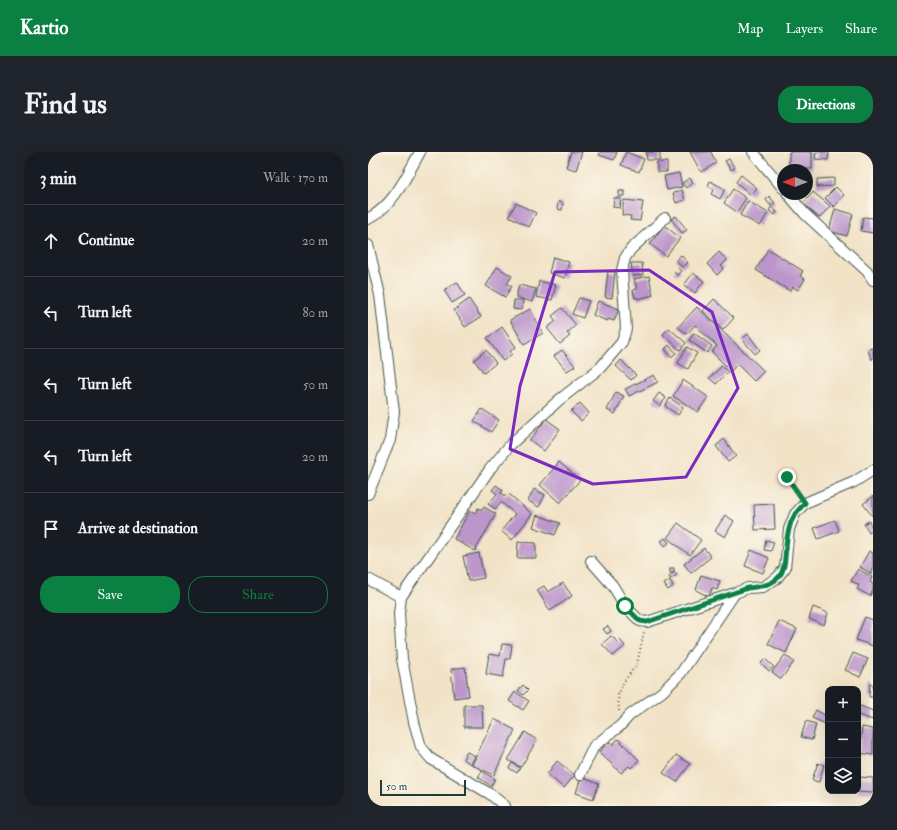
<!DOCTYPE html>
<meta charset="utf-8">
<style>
body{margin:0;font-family:"IM FELL Double Pica",serif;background:#20242c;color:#f1f3f6}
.controls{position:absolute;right:12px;bottom:12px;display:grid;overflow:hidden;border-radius:8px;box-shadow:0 4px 16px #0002}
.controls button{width:36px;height:36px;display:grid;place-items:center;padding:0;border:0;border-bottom:1px solid #363941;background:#171b24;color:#f1f3f6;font:20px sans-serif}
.compass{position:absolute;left:409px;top:12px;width:36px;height:36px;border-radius:50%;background:#171b24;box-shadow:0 4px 16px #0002;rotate:270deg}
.scale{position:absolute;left:12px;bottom:10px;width:86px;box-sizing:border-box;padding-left:4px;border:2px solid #1f3d34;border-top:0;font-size:11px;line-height:14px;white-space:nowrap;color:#1f3d34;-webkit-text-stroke:3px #fbf7ec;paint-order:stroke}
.stop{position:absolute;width:12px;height:12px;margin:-9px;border:3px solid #0b8043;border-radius:50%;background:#fff}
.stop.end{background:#0b8043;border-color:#fff;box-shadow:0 1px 4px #0008}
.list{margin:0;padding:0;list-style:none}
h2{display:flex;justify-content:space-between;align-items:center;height:52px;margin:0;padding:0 16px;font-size:17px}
h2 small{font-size:13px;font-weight:400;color:#9ea1a6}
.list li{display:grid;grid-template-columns:26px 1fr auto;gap:12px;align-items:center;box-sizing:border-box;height:72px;padding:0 16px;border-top:1px solid #363941}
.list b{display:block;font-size:15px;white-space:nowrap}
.list em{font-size:13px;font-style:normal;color:#9ea1a6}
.actions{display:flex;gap:8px;padding:12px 16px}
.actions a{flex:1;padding:9px 0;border:1px solid #0b8043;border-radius:16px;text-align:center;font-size:14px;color:#0b8043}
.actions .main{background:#0b8043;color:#fff}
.icon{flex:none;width:22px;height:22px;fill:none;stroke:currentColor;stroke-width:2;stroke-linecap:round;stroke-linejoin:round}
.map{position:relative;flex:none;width:505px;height:654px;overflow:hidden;border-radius:16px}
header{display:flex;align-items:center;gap:24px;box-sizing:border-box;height:56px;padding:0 20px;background:#0b8043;color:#fff}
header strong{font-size:19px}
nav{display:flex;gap:22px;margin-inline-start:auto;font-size:14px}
.intro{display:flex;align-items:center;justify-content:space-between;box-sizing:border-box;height:96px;padding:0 24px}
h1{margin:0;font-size:28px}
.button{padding:10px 18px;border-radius:16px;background:#0b8043;color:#fff;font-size:14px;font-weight:700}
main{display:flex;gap:24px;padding:0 24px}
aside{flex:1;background:#171b24;border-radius:16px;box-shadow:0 4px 16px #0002}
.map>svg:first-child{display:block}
.building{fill:#bc95cb}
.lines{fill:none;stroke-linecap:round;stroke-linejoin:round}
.minor-casing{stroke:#3f564a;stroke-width:12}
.path{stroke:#3f564a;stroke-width:2;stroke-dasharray:1 3;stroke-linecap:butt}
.minor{stroke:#fff;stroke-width:10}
.route{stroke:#0b8043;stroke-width:5}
.marked{fill:none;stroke:#7b2cbf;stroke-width:3;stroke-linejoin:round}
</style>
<header>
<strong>Kartio</strong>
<nav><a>Map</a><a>Layers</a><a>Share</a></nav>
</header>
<div class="intro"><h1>Find us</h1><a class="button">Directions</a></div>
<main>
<aside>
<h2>3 min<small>Walk · 170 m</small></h2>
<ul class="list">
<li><svg class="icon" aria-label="ahead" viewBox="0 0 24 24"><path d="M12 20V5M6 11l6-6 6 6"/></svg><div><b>Continue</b></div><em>20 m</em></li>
<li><svg class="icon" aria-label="left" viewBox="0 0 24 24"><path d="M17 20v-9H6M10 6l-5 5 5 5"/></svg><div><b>Turn left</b></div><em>80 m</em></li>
<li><svg class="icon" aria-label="left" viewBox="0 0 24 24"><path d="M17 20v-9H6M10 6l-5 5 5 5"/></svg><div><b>Turn left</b></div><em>50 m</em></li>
<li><svg class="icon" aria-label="left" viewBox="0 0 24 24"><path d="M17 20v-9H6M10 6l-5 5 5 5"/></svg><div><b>Turn left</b></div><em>20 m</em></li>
<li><svg class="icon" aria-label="arrive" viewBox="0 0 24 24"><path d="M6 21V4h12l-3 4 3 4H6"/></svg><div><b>Arrive at destination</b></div></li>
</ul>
<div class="actions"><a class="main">Save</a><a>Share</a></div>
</aside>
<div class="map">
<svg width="505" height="654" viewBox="0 0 505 654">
<rect width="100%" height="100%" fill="#fbf7ec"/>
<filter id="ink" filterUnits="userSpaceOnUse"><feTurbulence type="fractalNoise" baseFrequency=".025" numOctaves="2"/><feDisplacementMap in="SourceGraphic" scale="8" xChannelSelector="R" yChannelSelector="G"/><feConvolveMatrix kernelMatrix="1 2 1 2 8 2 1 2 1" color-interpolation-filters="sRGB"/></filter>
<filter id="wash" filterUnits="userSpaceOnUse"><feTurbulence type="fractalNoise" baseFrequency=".012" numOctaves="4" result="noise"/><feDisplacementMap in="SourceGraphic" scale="16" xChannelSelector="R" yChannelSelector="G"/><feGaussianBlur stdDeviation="0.9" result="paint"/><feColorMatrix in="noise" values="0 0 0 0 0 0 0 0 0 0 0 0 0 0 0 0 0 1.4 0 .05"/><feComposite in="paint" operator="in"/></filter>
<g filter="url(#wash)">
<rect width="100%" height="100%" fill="#f2e3c7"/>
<g id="blocks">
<!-- building -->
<path class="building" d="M203,0h11l-6,18 -10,-3z
M232,0h17l-3,8 -15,-5z
M258,0l18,7 -5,13 -18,-7z
M278,0h14v8h-13z
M322,0h21l5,11 -15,9z
M421,0h23v17h-23z
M448,0h13l-1,8 -13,-1z
M361,7l6,9 -4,2 -6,-9z
M289,10h10v10h-10z
M311,21l3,14 -15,3 -3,-14z
M373,23l16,13 -6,7 -15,-13z
M322,26l3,5 -7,5 -4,-5z
M466,26v8l-17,1v-8z
M342,29l15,8 -5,10 -9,-5 3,-5 -6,-3z
M468,35l8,8 -10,12 -9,-9z
M365,37l13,9 -9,14 -13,-9z
M314,38l3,10 -9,3 -3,-10z
M251,39h5v5h-5z
M445,40l17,14 -10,12 -17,-14z
M401,44l6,7 -4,3 -5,-6z
M246,46h7l-1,10 -7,-1z
M256,48l19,2 -3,19 -10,-1 1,-4 -9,-1z
M380,49l20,12 -8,13 -20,-11z
M190,50l5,1 -1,7 -5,-1z
M148,51l20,10 -7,14 -20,-11z
M403,55l6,5 -2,3 -6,-4z
M467,57l18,5 -6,22 -18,-5z
M308,64l11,14 -5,3 -11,-14z
M495,65l10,1v15l-12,-2z
M296,73l16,13 -14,18 -16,-12z
M400,97l35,22 -3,5 5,3 -7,11 -5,-3 -3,4 -34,-21z
M351,100l8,8 -6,6 3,2 -7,7 -10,-11z
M313,103l7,8 -6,4 -6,-7z
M185,105l16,5 -4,16 -16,-5z
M263,111h11l1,12 -10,1z
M129,115l15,9 -5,8 5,2 -7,11 -19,-11z
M310,116l3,3 -4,4 -3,-3z
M240,119l7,1 -3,26 -7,-1z
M325,121l11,8 -9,12 -11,-8z
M281,124l4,19 -15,4 -1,-2 -2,1 -2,-8 4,-1 -3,-10z
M171,129l17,4 -4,15 -16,-3z
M89,130l8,13 -13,8 -8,-13z
M151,133l17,4 -4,13 -16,-5z
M211,146l10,3 -6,17 -11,-4z
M101,147l12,18 -16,10 -11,-17z
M346,147l20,19 -11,12 -20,-19z
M146,148h9l-1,10 -9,-1z
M230,149l21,8 -5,12 -6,-2 -1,2 -14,-6z
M329,155l67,64 -10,10 -17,-17 -6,7 -19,-19 5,-6 -22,-21 -8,9 -9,-7z
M194,156l14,17 -9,8 3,3 -10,8 -13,-16 9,-7 -4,-5z
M162,157l13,24 -19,11 -14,-24z
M134,175l14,20 -6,4 2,3 -9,7 -16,-23z
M301,176l17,15 -6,7 -17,-16z
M326,181l18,13 -5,7 -18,-13z
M380,182l12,16 -5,4 -13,-15z
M301,193l7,8 -5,4 -6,-8z
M319,195l10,6 -9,16 -10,-6z
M505,196v11h-2l-3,-10z
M118,198l10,13 -12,10 -10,-13z
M194,198l13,16 -8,5 -13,-15z
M253,208l15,15 -5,5 -15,-14z
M354,214l6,6 -12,12 -7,-6z
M286,223l4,7 -29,14 -4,-7z
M315,228l25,17 -10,15 -25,-16z
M248,240l8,4 -9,18 -8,-4z
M291,241l7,5 -6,8 -7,-5z
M302,246l13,9 -5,8 -13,-9z
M212,251l9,10 -8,8 -10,-10z
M114,257l17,11 -8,12 -17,-11z
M178,267l14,10 -16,22 -14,-11z
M356,287l12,17 -8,6 -12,-16z
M191,310l21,18 -20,23 -20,-18z
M128,333l7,5 -2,3 4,3 3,-3 24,21 -20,26 -11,-9 14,-17 -14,-12 -6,7 -7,-5 9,-10 -5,-4z
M166,337l11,6 -6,12 -11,-6z
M505,344v21l-10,-13z
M406,352l1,25 -20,1 -1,-25z
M116,355l12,7 -21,37 -21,-12 16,-29 5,3 3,-5 4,2z
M169,363l23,8 -5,12 -22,-8z
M357,363l9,6 -9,16 -10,-6z
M467,368l4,11 -21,8 -4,-11z
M501,369l4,9 -4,3 -5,-9z
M310,371l23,17 -11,15 -23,-17z
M297,386l4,5 -4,3 -4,-5z
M398,388l8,2 -3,9 -7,-1z
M150,390l18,1v15h-19z
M336,396l7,9 -20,16 -7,-9z
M383,398l18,8 -6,15 -18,-7z
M501,399l4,2v17l-2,4 -11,-7z
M111,401l5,25 -16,3 -5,-25z
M302,416h4v5h-4z
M490,417l14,8 -2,5 3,2v6l-3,6 -13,-7 2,-4 -8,-4z
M307,420l2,3 -7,4 -1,-3z
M333,423l19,6 -3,9 -5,-2 -3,9 -13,-7z
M302,428l3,6 -5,4 -4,-6z
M195,431l9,13 -22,15 -13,-21 7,-4 4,6z
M445,455l15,6 -4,12 -15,-6z
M497,465l8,3v26l-17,-6z
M411,469l18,8 -11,24 -18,-9z
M240,474l3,5 -4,3 -4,-5z
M243,484l7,6 2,-2 5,6 -12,10 -11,-12z
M134,492l10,1 -2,14h-4l-3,18 -17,-3 3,-20 11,2z
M485,501l15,6 -8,18 -15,-7z
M417,503l9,7 -13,17 -9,-7z
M397,507l9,8 -5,4 -8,-8z
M97,515l4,29 -15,2 -3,-29z
M502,532h3v13h-4z
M155,533l5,5 -5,5 -5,-4z
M147,540l14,9 -6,9 -14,-9z
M96,553h18l1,22h-19z
M490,553l15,6v9l-15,-5z
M448,558l12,7v8l-16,-7z
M126,567l21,11 -21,45 -22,-10z
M438,569l10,3 -4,16 -11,-3z
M494,575l11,2v26l-14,-2z
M157,580l12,8 -16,27 -13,-7z
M250,587l21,21 -8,8 -2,-2 -8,7 -22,-21 10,-11 3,4z
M99,600l8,4 -4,8 -8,-5z
M308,603l14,9 -13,18 -14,-9z
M189,609l18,14 -11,13 -17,-14z
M144,611l8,5 -3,5 -8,-5z
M450,611l6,2 -5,17 -7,-2z
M114,619l13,8 -4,7 -13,-9z
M213,625l18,7 -6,15 -17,-6z
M490,625l15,1v15l-15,-1z"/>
</g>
</g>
<g filter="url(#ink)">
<use href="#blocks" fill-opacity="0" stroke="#3f564a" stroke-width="1"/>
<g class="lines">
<defs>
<path id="minor" d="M385,0l30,36
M420,42l17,20 62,57 6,9
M0,67c26,-14 38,-42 52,-67
M0,93l12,50 14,117 -4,28 -22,54
M223,409l22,25 12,20 15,15 7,1 88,-29
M0,427l33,18
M212,623l14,-29 26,-20 10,-11 32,-23 19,-19 54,-80 13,-5 15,-1 14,-9 8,-10 4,-39 6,-15 10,-11 49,-21 19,-12
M137,654l-15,-12 -59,-35 -10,-12 -7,-25 -12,-63 -3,-45 2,-17 89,-128 21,-25 48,-44 41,-32 22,-26 4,-13 -4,-59 3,-12 6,-9 34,-31"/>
</defs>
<!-- minor casing -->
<use href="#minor" class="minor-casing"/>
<!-- path -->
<path class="path" d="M419,325l13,19
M251,559l-1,-16 5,-12 14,-19 7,-32"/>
<!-- minor -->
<use href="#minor" class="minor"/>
</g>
</g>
<g class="lines" filter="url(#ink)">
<!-- route -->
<path class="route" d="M257,454l15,15 7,1 101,-34c48,-4 32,-27 41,-59 2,-11 8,-18 16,-26l-18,-26"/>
</g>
<!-- marked area -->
<path class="marked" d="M281,118l63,42 26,76 -52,89 -93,7 -83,-35 10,-63 35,-114z"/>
</svg>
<div class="controls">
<button>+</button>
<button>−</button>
<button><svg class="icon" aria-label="layers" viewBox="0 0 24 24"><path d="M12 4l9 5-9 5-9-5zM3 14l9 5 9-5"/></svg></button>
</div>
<svg class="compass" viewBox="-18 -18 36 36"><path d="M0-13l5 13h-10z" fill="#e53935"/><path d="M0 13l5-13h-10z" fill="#9ea1a6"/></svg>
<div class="scale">50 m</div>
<div class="stop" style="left:257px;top:454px"></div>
<div class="stop end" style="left:419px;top:325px"></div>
</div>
</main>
